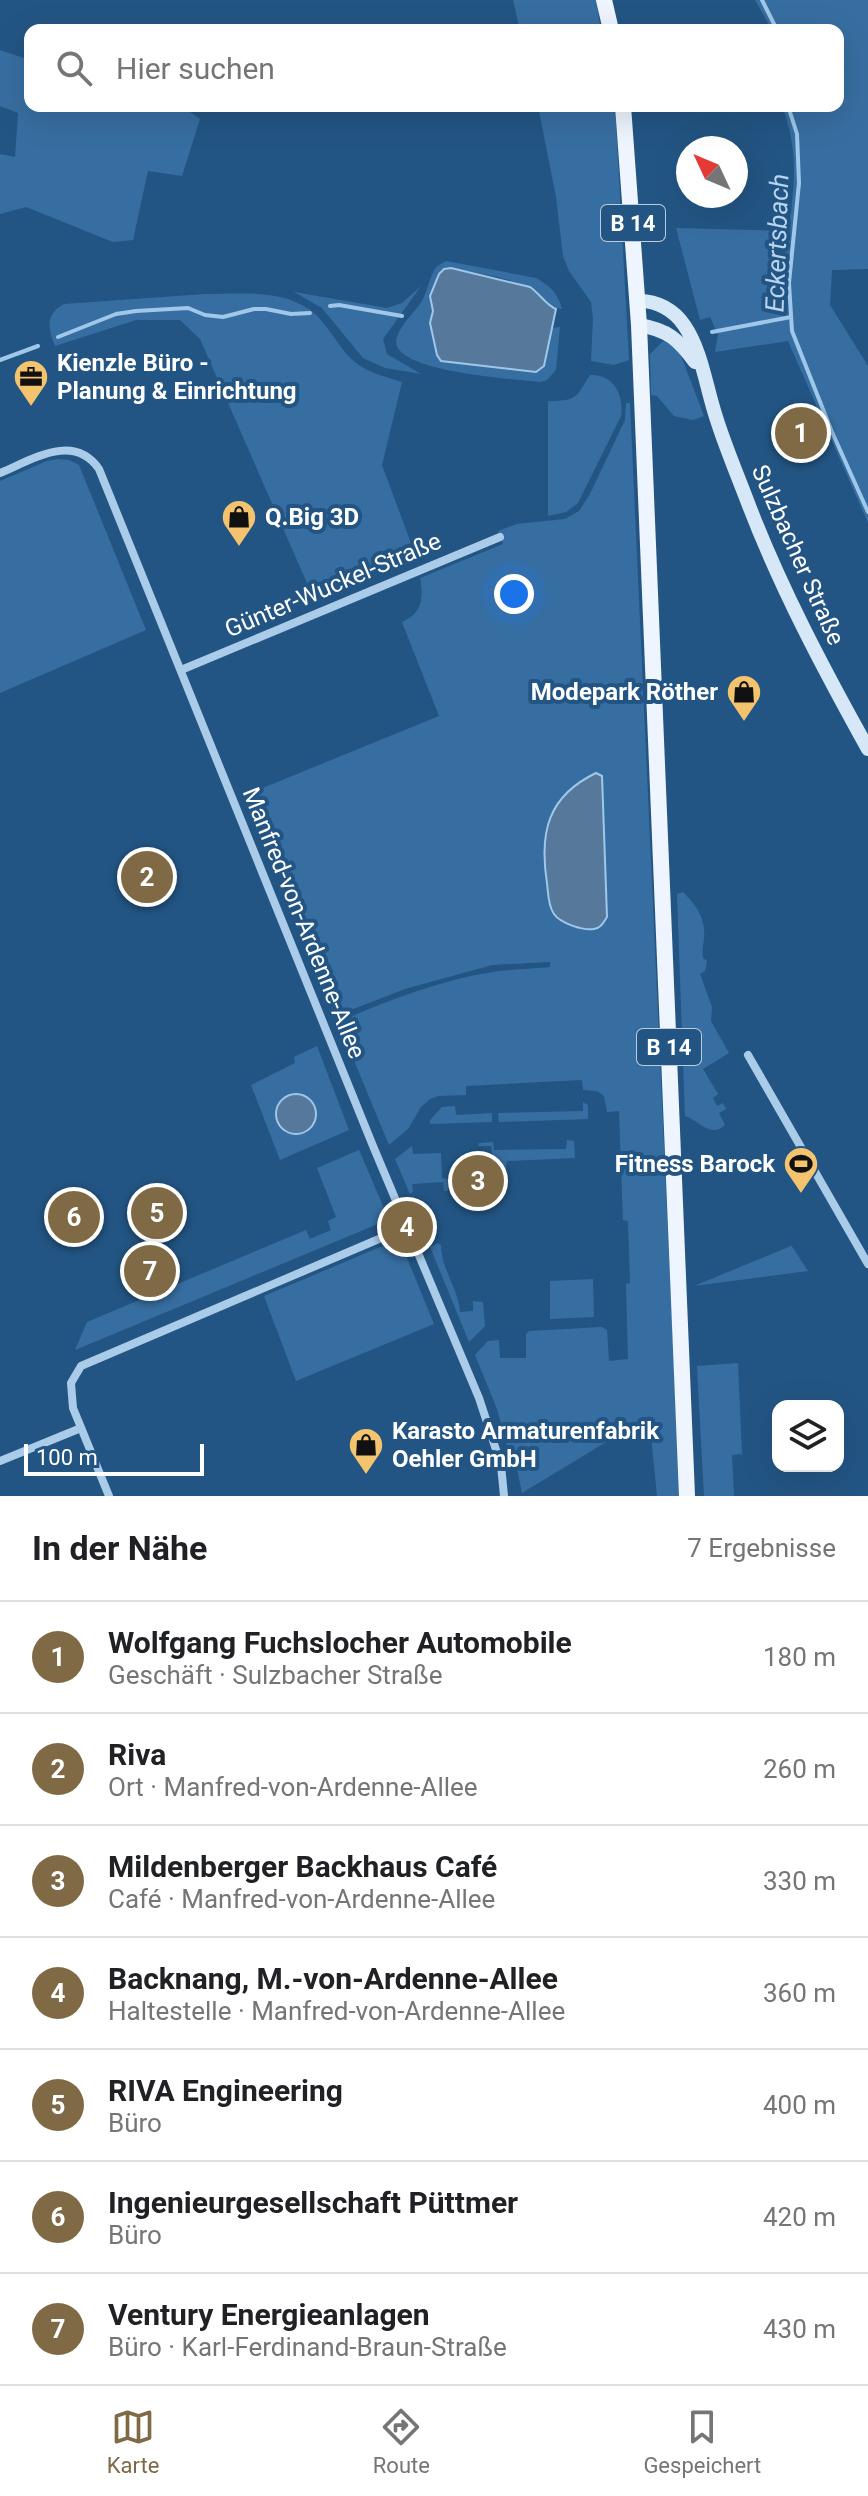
<!DOCTYPE html>
<html lang="de">
<meta charset="utf-8">
<style>
body{margin:0;font-family:Roboto,sans-serif;background:#f6f6f6;color:#202124}
.controls{position:absolute;right:24px;bottom:24px;display:grid;overflow:hidden;border-radius:16px;box-shadow:0 8px 32px #0002}
.controls button{width:72px;height:72px;display:grid;place-items:center;padding:0;border:0;border-bottom:2px solid #e0e0e0;background:#fff;color:#202124;font:40px sans-serif}
.compass{position:absolute;left:676px;top:136px;width:72px;height:72px;border-radius:50%;background:#fff;box-shadow:0 8px 32px #0002;rotate:314deg}
.scale{position:absolute;left:24px;bottom:20px;width:180px;box-sizing:border-box;padding-left:8px;border:4px solid #fff;border-top:0;font-size:22px;line-height:28px;white-space:nowrap;color:#fff;-webkit-text-stroke:6px #235584;paint-order:stroke}
.you{position:absolute;left:514px;top:594px;width:28px;height:28px;margin:-20px;border:6px solid #fff;border-radius:50%;background:#1a73e8;box-shadow:0 0 0 12px #1a73e833}
.badge{display:grid;place-items:center;width:52px;height:52px;border-radius:50%;background:#7f6a45;color:#fff;font-size:26px;font-weight:700}
.pin{position:absolute;translate:-50% -50%;border:4px solid #fff;box-shadow:0 2px 8px #0006}
.list{margin:0;padding:0;list-style:none}
h2{display:flex;justify-content:space-between;align-items:center;height:104px;margin:0;padding:0 32px;font-size:34px}
h2 small{font-size:26px;font-weight:400;color:#757577}
.list li{display:grid;grid-template-columns:52px 1fr auto;gap:24px;align-items:center;box-sizing:border-box;height:112px;padding:0 32px;border-top:2px solid #e0e0e0}
.list b{display:block;font-size:30px;white-space:nowrap}
.list p{margin:0;font-size:26px;white-space:nowrap;color:#757577}
.list em{font-size:26px;font-style:normal;color:#757577}
.icon{flex:none;width:44px;height:44px;fill:none;stroke:currentColor;stroke-width:2;stroke-linecap:round;stroke-linejoin:round}
.map{position:relative;flex:none;width:868px;height:1496px;overflow:hidden}
.search{position:absolute;background:#fff;box-shadow:0 8px 32px #0002;left:24px;right:24px;top:24px;height:88px;display:flex;align-items:center;gap:20px;box-sizing:border-box;padding:0 28px;border-radius:16px;color:#757577;font-size:30px}
.sheet{height:888px;background:#fff}
nav{display:flex;justify-content:space-around;align-items:center;box-sizing:border-box;height:112px;border-top:2px solid #e0e0e0;background:#fff;font-size:22px;color:#757577}
nav a{display:grid;justify-items:center;gap:4px}
nav .on{color:#7f6a45}
.map>svg:first-child{display:block}
.green{fill:#376ea1}
.water{fill:#56799b;stroke:#9fc7e9;stroke-width:2}
.lines{fill:none;stroke-linecap:round;stroke-linejoin:round}
.stream{stroke:#9fc7e9;stroke-width:4}
.street{stroke:#abcce8;stroke-width:8}
.secondary{stroke:#d6e7f7;stroke-width:14}
.primary{stroke:#eef5fe;stroke-width:16}
.labels{text-anchor:middle;stroke-width:8;stroke-linejoin:round;paint-order:stroke}
.shield{fill:#235584;stroke:#bdccda;stroke-width:2}
.shield-label{font-size:22px;font-weight:bold;fill:#fff}
.poi-label{font-size:24px;font-weight:bold;fill:#fff;stroke:#235584;text-anchor:start}
.street-label{font-size:24px;fill:#fff;stroke:#235584}
.water-label{font-size:26px;font-style:italic;fill:#b7d5f0;stroke:#235584}
</style>
<div class="map">
<svg width="868" height="1496" viewBox="0 0 868 1496">
<rect width="100%" height="100%" fill="#235584"/>
<!-- green -->
<path class="green" d="M513,0h83l5,30h-81z
M755,0h113v269l-36,1 -2,35 38,61v157l-80,-182 -73,11 3,-17 -8,-18 -10,3 -24,-92 112,3c7,-46 11,-80 -6,-125h56v-76h-66z
M0,50l30,10v46h151l19,13 -18,57 -34,-5 -15,69 -20,2 -87,-35 -26,7v-60l15,3 3,-44 -18,-7z
M538,106h77l14,254 -15,5 -23,-4 2,-42 -2,-17 -22,-31 -6,-15 -7,-59z
M446,261l90,17c14,8 22,15 26,31l-11,-2c-24,-30 -64,-31 -100,-39l-21,55 6,32 110,5 5,-32 9,-1 -4,43 -9,10 -7,2c-22,-3 -156,-10 -143,-45 4,-13 18,-25 25,-36 6,-11 7,-23 14,-34z
M421,286l-38,53 4,15 34,20 -36,-6 -22,-10 -41,-50 -28,-16 93,16 15,-5z
M205,294c32,0 73,-5 102,14 21,13 30,40 49,55 13,10 30,14 46,19l-20,83 33,89 -101,45 -114,-260 -20,-19h-44l-81,26c-7,-17 -10,-32 9,-42z
M666,341l12,7 26,68 -11,4 -19,-4 -17,-20 -6,-1 -1,-41 12,-12z
M590,375c23,-1 34,19 31,41l-43,87 -12,9 -18,4v-115c30,0 28,-4 42,-26z
M626,403h4l50,1093h-23l-8,-80 -127,77 -6,-29 -4,1 -15,-56 -22,-54 13,-14 11,-1 1,18h26v-24l3,-3 73,-4 5,3 2,31 19,-2 -2,-75 4,-1 -2,-62 -5,-1 -4,-109 -12,1 -3,-16 -7,-5 -14,-1 -1,-10 -116,6v9l-28,1 -8,3 -9,8 -13,22 -19,16 -51,-123c49,-21 102,-42 155,-50 19,-3 38,-3 57,-5v-5l-58,3 -87,24 -70,27 -7,-17 2,-4 -82,-201 191,-78 -37,-94c20,-8 22,-25 18,-44l83,-34 -5,-13 19,-7 48,-5 14,-8 11,-17 35,-74z
M58,459l11,1 10,5 67,165 -146,63v-212l47,-20z
M683,892c13,13 23,26 21,47 -1,7 -2,11 -1,19l4,3 -2,10 -5,3 12,33 -1,14 18,32 -26,16 15,25 -5,4 4,8 6,-3 3,6 -7,4 6,12c-15,14 -26,-5 -40,-9l-8,-222z
M317,1046l32,84 -69,30 -29,-75 44,-22 -1,-6z
M583,1102l5,3v14l-89,3 -1,-9 85,-2z
M455,1106l1,9 36,-2v9l-62,2v-4l12,-13z
M567,1140l7,1 1,17 -68,3 -1,9h-12l-3,-24h-13l1,-3 14,-1 1,8 72,-1z
M412,1146l1,8 28,-1 1,25 6,1v12h-4l-1,-9 -31,2 1,8 -3,2 -15,-35z
M359,1150l27,63 -8,11 -303,126 12,-28 219,-92 4,9 21,-9 -3,-9 8,-4 -19,-49z
M438,1243l3,2c0,24 17,42 19,67l13,-1v-10l10,1 2,24 -16,16 -39,-95z
M385,1245l18,7 4,6 27,66 -138,57 -32,-85z
M791,1245l17,26 -114,15 97,-40z
M593,1279l1,38 -44,2v-38z
M738,1363l4,91 -10,1 2,41h-30l-7,-130z"/>
<!-- water -->
<path class="water" d="M451,268l79,19c9,6 17,19 26,22l-12,57 -8,6 -95,-11 -4,-6 -7,-32 3,-12 -3,-15 9,-22 5,-5z
M596,773l6,3 5,141c-4,6 -6,11 -13,12 -11,2 -34,-6 -40,-15 -6,-8 -6,-22 -7,-31 -8,-51 1,-87 49,-110z
M276 1114a20 20 0 1 1 40 0a20 20 0 1 1-40 0Z"/>
<g class="lines">
<!-- stream -->
<path class="stream" d="M762,0l15,30
M788,106l9,28 2,49 -10,100 3,48 40,101 36,80
M330,306l9,-1 63,11
M712,332l79,-15
M58,337l58,-23 20,-3 52,-3 17,7 18,2 31,-8h12l25,5 19,-1
M0,360l38,-14"/>
<!-- street -->
<path class="street" d="M0,473c32,-13 73,-41 99,-4l274,677 106,252 22,67 3,31
M181,670l319,-133
M748,1055l120,209
M0,1461l81,-33
M109,1496l-36,-88 -2,-25 10,-17 326,-139"/>
<!-- secondary -->
<path class="secondary" d="M638,301c18,-1 36,9 46,24 18,26 22,62 32,92 9,29 21,57 32,86 32,84 76,167 120,246
M639,325c29,5 39,14 56,37"/>
<!-- primary -->
<path class="primary" d="M604,0l7,30
M623,106l16,219 48,1171"/>
</g>
<!-- icons -->
<defs>
<symbol id="office-pin" viewBox="-11 -11 22 30"><path d="M0 17L-7.5 6A9.5 9.5 0 1 1 7.5 6Z" fill="#f4c36e" stroke="#235584"/><path d="M-6-3h4V-5.5h4V-3h4V5H-6ZM-1-4.5V-3h2v-1.5ZM-6 0V1H6V0Z" fill="#111"/></symbol>
<symbol id="shop-pin" viewBox="-11 -11 22 30"><path d="M0 17L-7.5 6A9.5 9.5 0 1 1 7.5 6Z" fill="#f4c36e" stroke="#235584"/><path d="M-5-2.5h2.3a2.7 3.5 0 0 1 5.4 0H5L5.5 6h-11ZM-1.5-2.5h3a1.5 2.3 0 0 0-3 0Z" fill="#111"/></symbol>
<symbol id="stadium-pin" viewBox="-11 -11 22 30"><path d="M0 17L-7.5 6A9.5 9.5 0 1 1 7.5 6Z" fill="#f4c36e" stroke="#235584"/><path d="M0-5a6.5 5 0 1 0 0 10a6.5 5 0 1 0 0-10ZM-3.5-1.8h7v3.6h-7Z" fill="#111"/></symbol>
</defs>
<g fill-rule="evenodd">
<use href="#office-pin" x="11" y="357" width="40" height="54"/>
<use href="#shop-pin" x="219" y="497" width="40" height="54"/>
<use href="#shop-pin" x="724" y="672" width="40" height="54"/>
<use href="#stadium-pin" x="781" y="1144" width="40" height="54"/>
<use href="#shop-pin" x="346" y="1425" width="40" height="54"/>
</g>
<g class="labels">
<!-- shield labels -->
<g class="shield">
<rect x="601" y="205" width="64" height="36" rx="6"/>
<rect x="637" y="1029" width="64" height="36" rx="6"/>
</g>
<g class="shield-label">
<text x="633" y="231">B 14</text>
<text x="669" y="1055">B 14</text>
</g>
<!-- poi labels -->
<g class="poi-label">
<text x="57" y="371">Kienzle Büro -<tspan x="57" dy="28">Planung &amp; Einrichtung</tspan></text>
<text x="265" y="525">Q.Big 3D</text>
<text x="718" y="700" text-anchor="end">Modepark Röther</text>
<text x="775" y="1172" text-anchor="end">Fitness Barock</text>
<text x="392" y="1439">Karasto Armaturenfabrik<tspan x="392" dy="28">Oehler GmbH</tspan></text>
</g>
<!-- street labels -->
<g class="street-label">
<text transform="translate(798 555) rotate(66)" y="8">Sulzbacher Straße</text>
<text transform="translate(333 585) rotate(-23)" y="8">Günter-Wuckel-Straße</text>
<text transform="translate(304 923) rotate(68)" y="8">Manfred-von-Ardenne-Allee</text>
</g>
<!-- water labels -->
<g class="water-label">
<text transform="translate(777 243) rotate(-88)" y="9">Eckertsbach</text>
</g>
</g>
</svg>
<div class="controls">
<button><svg class="icon" aria-label="layers" viewBox="0 0 24 24"><path d="M12 4l9 5-9 5-9-5zM3 14l9 5 9-5"/></svg></button>
</div>
<svg class="compass" viewBox="-18 -18 36 36"><path d="M0-13l5 13h-10z" fill="#e53935"/><path d="M0 13l5-13h-10z" fill="#757577"/></svg>
<div class="scale">100 m</div>
<div class="you"></div>
<div class="pin badge" style="left:801px;top:433px">1</div>
<div class="pin badge" style="left:147px;top:877px">2</div>
<div class="pin badge" style="left:478px;top:1181px">3</div>
<div class="pin badge" style="left:407px;top:1227px">4</div>
<div class="pin badge" style="left:157px;top:1213px">5</div>
<div class="pin badge" style="left:74px;top:1217px">6</div>
<div class="pin badge" style="left:150px;top:1271px">7</div>
<div class="search"><svg class="icon" aria-label="search" viewBox="0 0 24 24"><circle cx="10" cy="10" r="6"/><path d="M15 15l6 6"/></svg>Hier suchen</div>
</div>
<section class="sheet">
<h2>In der Nähe<small>7 Ergebnisse</small></h2>
<ul class="list">
<li><span class="badge">1</span><div><b>Wolfgang Fuchslocher Automobile</b><p>Geschäft · Sulzbacher Straße</p></div><em>180 m</em></li>
<li><span class="badge">2</span><div><b>Riva</b><p>Ort · Manfred-von-Ardenne-Allee</p></div><em>260 m</em></li>
<li><span class="badge">3</span><div><b>Mildenberger Backhaus Café</b><p>Café · Manfred-von-Ardenne-Allee</p></div><em>330 m</em></li>
<li><span class="badge">4</span><div><b>Backnang, M.-von-Ardenne-Allee</b><p>Haltestelle · Manfred-von-Ardenne-Allee</p></div><em>360 m</em></li>
<li><span class="badge">5</span><div><b>RIVA Engineering</b><p>Büro</p></div><em>400 m</em></li>
<li><span class="badge">6</span><div><b>Ingenieurgesellschaft Püttmer</b><p>Büro</p></div><em>420 m</em></li>
<li><span class="badge">7</span><div><b>Ventury Energieanlagen</b><p>Büro · Karl-Ferdinand-Braun-Straße</p></div><em>430 m</em></li>
</ul>
</section>
<nav>
<a class="on"><svg class="icon" aria-label="map" viewBox="0 0 24 24"><path d="M3 6l6-2 6 2 6-2v14l-6 2-6-2-6 2zM9 4v14M15 6v14"/></svg>Karte</a>
<a><svg class="icon" aria-label="directions" viewBox="0 0 24 24"><path d="M12 3l9 9-9 9-9-9zM9 14v-3h6M13 9l2 2-2 2"/></svg>Route</a>
<a><svg class="icon" aria-label="saved" viewBox="0 0 24 24"><path d="M7 4h10v16l-5-4-5 4z"/></svg>Gespeichert</a>
</nav>
